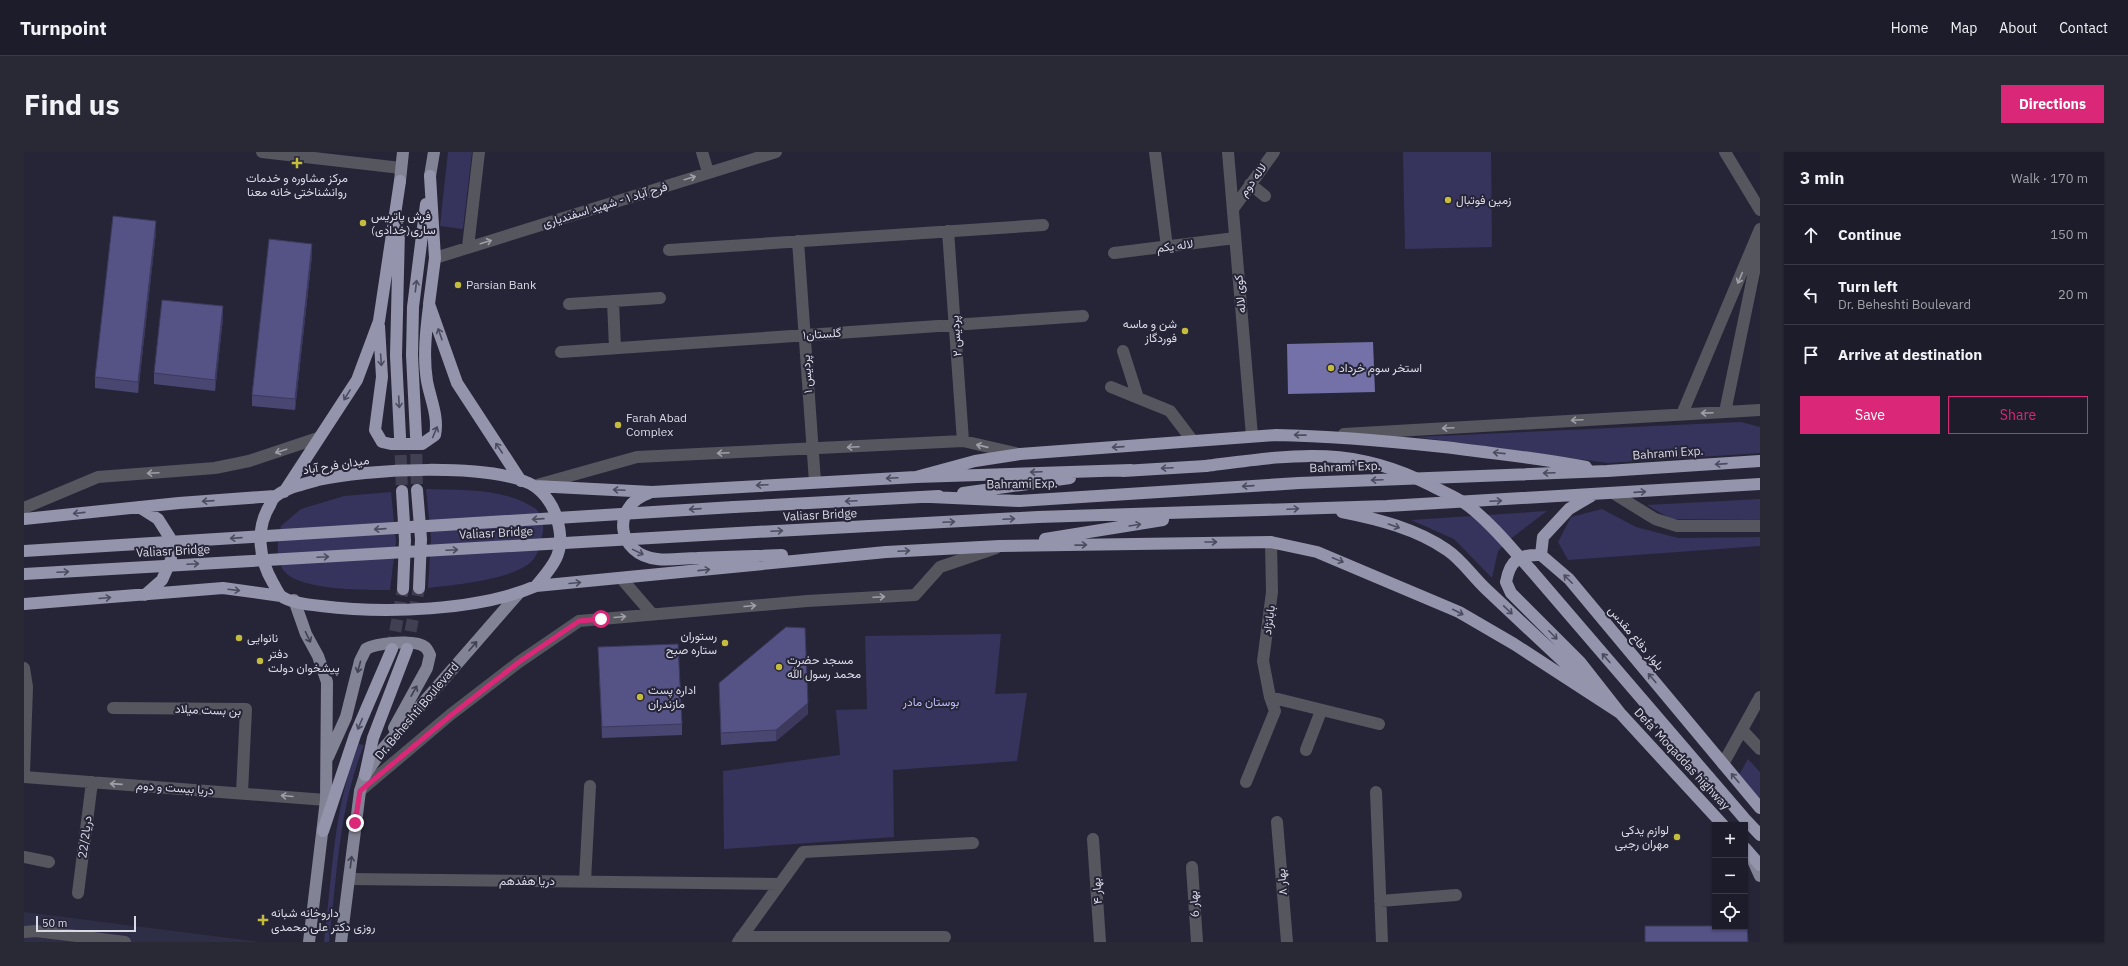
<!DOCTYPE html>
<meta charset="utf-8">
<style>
body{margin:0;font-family:"IBM Plex Sans",Vazirmatn,sans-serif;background:#292936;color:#f1f3f6}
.controls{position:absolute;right:12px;bottom:12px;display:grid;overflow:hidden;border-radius:0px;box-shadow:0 1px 3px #0004}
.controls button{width:36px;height:36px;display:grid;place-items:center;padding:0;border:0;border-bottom:1px solid #3a3a47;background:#1c1c2a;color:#f1f3f6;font:20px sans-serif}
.scale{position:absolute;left:12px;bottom:10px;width:100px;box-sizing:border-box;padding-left:4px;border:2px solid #dadae7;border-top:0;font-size:11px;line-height:14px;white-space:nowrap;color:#dadae7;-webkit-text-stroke:3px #262538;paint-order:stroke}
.stop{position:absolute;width:12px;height:12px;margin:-9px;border:3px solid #db2777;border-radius:50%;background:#fff}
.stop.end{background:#db2777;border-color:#fff;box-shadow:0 1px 4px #0008}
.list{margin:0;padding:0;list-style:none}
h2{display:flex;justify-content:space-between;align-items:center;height:52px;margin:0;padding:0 16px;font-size:17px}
h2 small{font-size:13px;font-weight:400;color:#a0a1a8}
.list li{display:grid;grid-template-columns:26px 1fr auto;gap:12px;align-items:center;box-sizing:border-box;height:60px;padding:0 16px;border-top:1px solid #3a3a47}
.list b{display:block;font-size:15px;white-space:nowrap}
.list p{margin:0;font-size:13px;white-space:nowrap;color:#a0a1a8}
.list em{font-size:13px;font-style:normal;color:#a0a1a8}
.actions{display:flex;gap:8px;padding:12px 16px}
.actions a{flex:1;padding:9px 0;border:1px solid #db2777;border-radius:0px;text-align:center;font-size:14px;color:#db2777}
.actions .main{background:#db2777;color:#fff}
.icon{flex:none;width:22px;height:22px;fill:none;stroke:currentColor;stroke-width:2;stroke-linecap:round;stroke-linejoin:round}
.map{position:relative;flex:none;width:1736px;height:790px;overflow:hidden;border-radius:0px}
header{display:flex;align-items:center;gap:24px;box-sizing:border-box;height:56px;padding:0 20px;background:#1c1c2a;border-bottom:1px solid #3a3a47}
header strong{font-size:19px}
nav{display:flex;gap:22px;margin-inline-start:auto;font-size:14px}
.intro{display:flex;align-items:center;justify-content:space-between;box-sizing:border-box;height:96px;padding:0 24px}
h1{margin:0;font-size:28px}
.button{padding:10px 18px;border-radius:0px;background:#db2777;color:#fff;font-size:14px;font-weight:700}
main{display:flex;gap:24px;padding:0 24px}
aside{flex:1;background:#1c1c2a;border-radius:0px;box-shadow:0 1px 3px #0004}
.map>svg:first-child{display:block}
.built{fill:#2f2e47}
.green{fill:#36335c}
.water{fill:#7371a7}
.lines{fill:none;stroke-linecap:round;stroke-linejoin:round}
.highway-tunnel{stroke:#414052;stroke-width:12;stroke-dasharray:12 6;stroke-linecap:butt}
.minor{stroke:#56565f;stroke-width:12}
.major{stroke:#838396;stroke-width:12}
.highway{stroke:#9494ac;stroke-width:12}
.highway-bridge{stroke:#9494ac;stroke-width:12}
.wall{fill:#494772}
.shaded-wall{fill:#3c395d}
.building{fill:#555285;stroke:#3c395d}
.oneway{stroke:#9f9faa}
.oneway2{stroke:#4c4c61}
.oneway3{stroke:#424154}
.route{stroke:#db2777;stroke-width:5}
.poi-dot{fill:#c5bc3d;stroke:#262538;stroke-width:1.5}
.labels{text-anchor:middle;stroke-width:4;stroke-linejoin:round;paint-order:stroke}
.poi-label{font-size:12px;fill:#dadae7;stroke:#262538;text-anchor:start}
.street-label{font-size:12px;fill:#dadae7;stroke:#262538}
.park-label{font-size:12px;fill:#bcbbfb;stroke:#262538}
</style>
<header>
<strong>Turnpoint</strong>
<nav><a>Home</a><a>Map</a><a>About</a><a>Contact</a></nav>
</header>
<div class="intro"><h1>Find us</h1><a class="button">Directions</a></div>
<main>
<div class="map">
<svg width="1736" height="790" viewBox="0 0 1736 790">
<rect width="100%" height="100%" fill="#262538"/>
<!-- built -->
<path class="built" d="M0,760l235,30h-235z"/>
<!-- green -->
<path class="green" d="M424,0h24l-9,77 -23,-3z
M1379,0h88l1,95 -87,2z
M1717,270l19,5v26l-152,10 -191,-26z
M402,337c35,1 76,-1 107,18 8,4 11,17 10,24 -2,10 -4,24 -12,31 -20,18 -77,23 -103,26l3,-50z
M367,340l5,49 -6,49c-24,0 -96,1 -108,-22 -7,-13 -4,-28 -1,-42l20,-17 43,-13z
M1736,347v21l-89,-1 -24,-14z
M1578,357l34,18 42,11 82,-1v9l-192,14 -10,-18 13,-25z
M1523,359l-34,26 -15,14 -6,27 -38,-39 -43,-19z
M977,482l-6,60 32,-1 -10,68 -124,9 1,67 -170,12 -1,-78 117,-16 -4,-45 31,-1 -2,-73z
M335,592l5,1c-25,62 -27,131 -35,197h-5c8,-64 10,-140 35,-198z
M1724,607l12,13v33l-24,-25z"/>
<!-- water -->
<path class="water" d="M1349,190l2,50 -87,2 -1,-50z"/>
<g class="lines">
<!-- highway-tunnel -->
<path class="highway-tunnel" d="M392,284l1,54
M376,285l2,54
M368,497l11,-60
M383,497l12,-61"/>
<!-- minor -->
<path class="minor" d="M238,0l139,16
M678,0l6,20
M1131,0l12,95
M1204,0l24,284
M1701,0l35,58
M1226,32l15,12
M1209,57l41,-57
M924,79l15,210
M774,89l17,241
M444,95l11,-95
M645,98l374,-25
M1090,101l121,-15
M411,106l341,-106
M589,149l2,47
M545,152l91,-6
M1099,199l15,47
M537,200l522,-36
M1087,235l59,24 22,29
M1701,260l35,-169
M1658,262l78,-185
M1320,282l416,-24
M513,333l100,-28 326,-16 56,13
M1589,341l42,26 22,7h83
M0,356l74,-31 117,-9 34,-7 69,-23
M1247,390l1,50 -9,69 7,36 109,27
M597,426l31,36
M0,516l3,19 -3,86
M89,556l133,1 -4,84
M1718,578l18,19
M1282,598l15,-39
M1699,612l37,-67
M0,625l302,23
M1222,630l29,-71 -5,-14
M336,639l90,-76 69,-53 60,-41 228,-20 108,-6 25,-28 56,-19
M1352,640l6,150
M1253,670l10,120
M1069,687l7,103
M0,705l25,5
M1168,715l5,75
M325,727l431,5
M561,729l5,-95
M54,741l14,-111
M1356,749l76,-6
M0,780l12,-1 89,11
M717,785h204
M714,790l65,-90 170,-9"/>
<!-- major -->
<path class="major" d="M406,24l4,-24
M376,29l3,-29
M270,448l12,34 12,22 9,26 -1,118 -17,142
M304,605l18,-40 14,-56 6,-12c10,-6 50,-10 59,-2 2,1 4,6 5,8l-3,13 -33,60
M1727,704l9,20
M317,790l19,-151 5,-16 17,-25 136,-156"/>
<!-- highway -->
<path class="highway" d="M406,24l5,82 -6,46 28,79 64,98
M375,78l-3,126 4,81
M355,174l3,51 -7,53 7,12 9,2h31l13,-9c4,-18 -5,-37 -8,-54 -4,-24 -1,-51 2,-75
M392,284l-4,-81 1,-48 13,-103
M1099,319l83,-5
M892,325l59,-16 45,-7 256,-19c57,1 112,6 168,12 48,6 95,11 142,20
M511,334l117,6 264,-15 215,-7
M393,338l4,49 -2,49
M378,339l3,49 -2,49
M260,340l73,-112 22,-59 21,-140
M625,341c-39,14 -32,62 8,66 12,2 27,-1 40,-1 28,-1 57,-2 85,-3
M939,341l107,-15
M1567,344l-22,13 -26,28 -2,18 28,24 191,229
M907,345l88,4 280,-18 308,-12 153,-10
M115,355l19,12 12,19 1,22 -9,20 -17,15
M710,355l205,-11
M1318,360c36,7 75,17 105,38 15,10 26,27 39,39 36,34 71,67 107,100
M0,367l155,-16 96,-7
M714,381l300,-16 349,-11 373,-22
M1021,387l118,-19
M1517,403c-22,-1 -31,5 -35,27l5,11 69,69 40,51 103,112
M1507,418l213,248 16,17
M512,434c20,-23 30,-36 21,-67 -3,-12 -12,-26 -23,-33 -38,-24 -171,-17 -216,-6 -14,4 -30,7 -42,16 -3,2 -5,6 -6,9 -15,24 -11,54 3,78 2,3 5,10 8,13 8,6 29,9 40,10 63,8 157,5 215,-20l350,-34 114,-6 271,-4 46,10 142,60 55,32 106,69
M0,452l199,-16 58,8
M341,623l8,-37 34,-89
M299,679l32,-96 37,-86
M1721,696l15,17"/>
<!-- highway-bridge -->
<path class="highway-bridge" d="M1182,314c85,-11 144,-22 224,19 13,7 29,13 40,22 23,18 42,42 61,63
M0,399l710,-44
M0,422l714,-41"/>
</g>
<!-- wall -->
<path class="wall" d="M132,80l-18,161 -43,-5v-11z
M288,103l-17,155 -43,-4v-11z
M199,166l-8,73 -61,-7v-11z
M574,495l84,77v11l-80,3z
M695,531l89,31 -32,27 -55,4z"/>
<!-- shaded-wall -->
<path class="shaded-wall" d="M132,69v11l-18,161v-11z
M288,92v11l-17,155v-11z
M199,154v12l-8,73v-11z
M784,551v11l-32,27v-11z"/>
<!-- building -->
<path class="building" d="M89,64l43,5 -18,161 -43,-5z
M245,87l43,5 -17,155 -43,-4z
M138,148l61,6 -8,74 -61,-7z
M762,475l19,1 3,75 -32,27 -55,3 -2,-50z
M654,492l4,80 -80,3 -4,-80z
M1621,774h70v1h30v-1h2l1,16h-103z"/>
<!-- one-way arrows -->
<defs><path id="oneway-shaft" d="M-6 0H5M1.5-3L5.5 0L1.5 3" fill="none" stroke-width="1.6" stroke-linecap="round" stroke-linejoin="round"/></defs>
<g class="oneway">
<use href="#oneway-shaft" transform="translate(666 26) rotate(-17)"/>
<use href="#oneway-shaft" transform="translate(462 90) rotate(-17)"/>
<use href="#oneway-shaft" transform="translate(1716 126) rotate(113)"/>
<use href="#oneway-shaft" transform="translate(1683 261) rotate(178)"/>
<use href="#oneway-shaft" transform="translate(1553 268) rotate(177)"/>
<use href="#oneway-shaft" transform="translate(1424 276) rotate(177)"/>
<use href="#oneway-shaft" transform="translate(958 294) rotate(-167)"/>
<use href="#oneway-shaft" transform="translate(829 295) rotate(177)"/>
<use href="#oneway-shaft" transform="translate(257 299) rotate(162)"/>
<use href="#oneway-shaft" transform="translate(699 301) rotate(177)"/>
<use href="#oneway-shaft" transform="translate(129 321) rotate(177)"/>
<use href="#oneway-shaft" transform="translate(855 445) rotate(-3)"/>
<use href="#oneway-shaft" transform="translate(726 454) rotate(-5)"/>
<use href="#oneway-shaft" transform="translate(596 465) rotate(-5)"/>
<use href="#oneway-shaft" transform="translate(92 632) rotate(-176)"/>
<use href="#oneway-shaft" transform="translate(263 644) rotate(-175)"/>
</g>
<g class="oneway2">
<use href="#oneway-shaft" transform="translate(392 134) rotate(-83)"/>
<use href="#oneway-shaft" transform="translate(416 182) rotate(-109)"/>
<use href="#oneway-shaft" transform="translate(357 208) rotate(86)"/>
<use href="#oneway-shaft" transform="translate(323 243) rotate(122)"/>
<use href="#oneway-shaft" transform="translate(375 250) rotate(87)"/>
<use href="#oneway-shaft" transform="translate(411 280) rotate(-67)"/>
<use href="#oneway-shaft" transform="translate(1276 283) rotate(-179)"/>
<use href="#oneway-shaft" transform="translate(1094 295) rotate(176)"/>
<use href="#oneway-shaft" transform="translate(475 296) rotate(-124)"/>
<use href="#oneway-shaft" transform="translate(1475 301) rotate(-174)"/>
<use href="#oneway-shaft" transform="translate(1697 312) rotate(176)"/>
<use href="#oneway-shaft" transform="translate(1143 316) rotate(177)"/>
<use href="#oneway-shaft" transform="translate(1012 320) rotate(178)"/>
<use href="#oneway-shaft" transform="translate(1525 321) rotate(178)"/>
<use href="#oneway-shaft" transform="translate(868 326) rotate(177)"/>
<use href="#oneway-shaft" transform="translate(1353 328) rotate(178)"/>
<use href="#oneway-shaft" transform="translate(738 333) rotate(177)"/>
<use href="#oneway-shaft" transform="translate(1224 334) rotate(176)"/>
<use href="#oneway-shaft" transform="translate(595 338) rotate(-177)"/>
<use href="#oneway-shaft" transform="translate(1616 340) rotate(-4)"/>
<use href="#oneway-shaft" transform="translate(184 349) rotate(176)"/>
<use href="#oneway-shaft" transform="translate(827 349) rotate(177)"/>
<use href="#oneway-shaft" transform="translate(1472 349) rotate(-3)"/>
<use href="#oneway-shaft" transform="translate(671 357) rotate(176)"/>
<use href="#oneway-shaft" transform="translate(1269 357) rotate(-3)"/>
<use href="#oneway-shaft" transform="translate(55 361) rotate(174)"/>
<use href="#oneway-shaft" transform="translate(514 367) rotate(176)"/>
<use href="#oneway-shaft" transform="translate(985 367) rotate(-3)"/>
<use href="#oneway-shaft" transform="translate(925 370) rotate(-3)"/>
<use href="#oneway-shaft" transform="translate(1111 373) rotate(-9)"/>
<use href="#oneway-shaft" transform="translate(1370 374) rotate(19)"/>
<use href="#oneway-shaft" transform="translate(356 377) rotate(176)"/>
<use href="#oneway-shaft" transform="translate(753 379) rotate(-3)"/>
<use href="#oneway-shaft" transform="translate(212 386) rotate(176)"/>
<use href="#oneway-shaft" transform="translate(1187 390)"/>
<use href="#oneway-shaft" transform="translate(1057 393) rotate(-1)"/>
<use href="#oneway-shaft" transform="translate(428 398) rotate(-3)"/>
<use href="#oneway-shaft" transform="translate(880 399) rotate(-3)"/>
<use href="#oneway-shaft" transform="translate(614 400) rotate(26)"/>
<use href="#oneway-shaft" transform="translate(299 405) rotate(-3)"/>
<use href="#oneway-shaft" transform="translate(1314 408) rotate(22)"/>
<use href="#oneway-shaft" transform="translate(169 412) rotate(-3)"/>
<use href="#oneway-shaft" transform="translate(680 418) rotate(-6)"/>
<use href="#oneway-shaft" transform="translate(39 420) rotate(-3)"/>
<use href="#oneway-shaft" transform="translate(1544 427) rotate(-135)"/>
<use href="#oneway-shaft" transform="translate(551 431) rotate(-5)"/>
<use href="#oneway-shaft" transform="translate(210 438) rotate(7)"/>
<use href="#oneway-shaft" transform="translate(81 446) rotate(-5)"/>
<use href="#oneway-shaft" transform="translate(1484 458) rotate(44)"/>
<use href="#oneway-shaft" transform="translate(1434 460) rotate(27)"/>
<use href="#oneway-shaft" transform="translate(1529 483) rotate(45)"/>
<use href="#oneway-shaft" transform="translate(1582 506) rotate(-131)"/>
<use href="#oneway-shaft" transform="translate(1628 526) rotate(-130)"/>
<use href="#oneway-shaft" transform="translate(336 572) rotate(113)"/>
<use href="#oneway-shaft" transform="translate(1711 626) rotate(-130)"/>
</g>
<g class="oneway3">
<use href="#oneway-shaft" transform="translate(284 485) rotate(64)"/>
<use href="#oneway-shaft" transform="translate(449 494) rotate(-49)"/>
<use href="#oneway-shaft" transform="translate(335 515) rotate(105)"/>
<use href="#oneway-shaft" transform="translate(390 539) rotate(-61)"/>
<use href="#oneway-shaft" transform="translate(327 710) rotate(-83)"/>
</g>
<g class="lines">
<!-- route -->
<path class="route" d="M331,671l5,-32 90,-75 69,-54 60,-41 22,-2"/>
</g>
<!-- markers -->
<g class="poi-dot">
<path d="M271 5h4v4h4v4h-4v4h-4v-4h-4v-4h4z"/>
<circle cx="1424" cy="48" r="4"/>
<circle cx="339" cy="71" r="4"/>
<circle cx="434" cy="133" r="4"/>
<circle cx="1161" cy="179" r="4"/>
<circle cx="1307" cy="216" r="4"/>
<circle cx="594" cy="273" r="4"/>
<circle cx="215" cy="486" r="4"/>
<circle cx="701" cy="491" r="4"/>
<circle cx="236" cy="509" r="4"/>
<circle cx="755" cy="515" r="4"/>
<circle cx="616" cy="545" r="4"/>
<circle cx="1653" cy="685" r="4"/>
<path d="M237 762h4v4h4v4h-4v4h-4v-4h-4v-4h4z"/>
</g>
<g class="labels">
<!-- poi labels -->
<g class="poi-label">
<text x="273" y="30" text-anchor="middle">مرکز مشاوره و خدمات<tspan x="273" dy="14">روانشناختی خانه معنا</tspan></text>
<text x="1432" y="52">زمین فوتبال</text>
<text x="347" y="68">فرش پاتریس<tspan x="347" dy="14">(خدادی)ساری</tspan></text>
<text x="442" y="137">Parsian Bank</text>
<text x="1153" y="176" text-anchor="end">شن و ماسه<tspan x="1153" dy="14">فوردگاز</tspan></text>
<text x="1315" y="220">استخر سوم خرداد</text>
<text x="602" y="270">Farah Abad<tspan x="602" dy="14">Complex</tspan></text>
<text x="693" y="488" text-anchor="end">رستوران<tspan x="693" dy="14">ستاره صبح</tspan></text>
<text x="223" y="490">نانوایی</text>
<text x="244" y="506">دفتر<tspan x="244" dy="14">پیشخوان دولت</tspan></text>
<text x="763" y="512">مسجد حضرت<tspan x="763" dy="14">محمد رسول الله</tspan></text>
<text x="624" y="542">اداره پست<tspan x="624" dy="14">مازندران</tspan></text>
<text x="1645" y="682" text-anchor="end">لوازم یدکی<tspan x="1645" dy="14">مهران رجبی</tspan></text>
<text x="247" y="765">داروخانه شبانه<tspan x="247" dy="14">روزی دکتر علی محمدی</tspan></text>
</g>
<!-- street labels -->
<g class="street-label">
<text transform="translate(1229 28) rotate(-54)" y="4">لاله دوم</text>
<text transform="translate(581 53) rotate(-17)" y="4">فرح آباد ۱ - شهید اسفندیاری</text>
<text transform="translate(1151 94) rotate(-7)" y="4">لاله یکم</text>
<text transform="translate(1216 142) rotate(-95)" y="4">کوی لاله</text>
<text transform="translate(798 182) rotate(-4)" y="4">گلستان۱</text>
<text transform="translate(932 184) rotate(-94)" y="4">پردیس ۲</text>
<text transform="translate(783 222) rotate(-94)" y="4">پردیس ۱</text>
<text transform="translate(1644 301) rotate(-4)" y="4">Bahrami Exp.</text>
<text transform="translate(312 313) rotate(-9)" y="4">میدان فرح آباد</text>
<text transform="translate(1321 315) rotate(-2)" y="4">Bahrami Exp.</text>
<text transform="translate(998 332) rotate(-1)" y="4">Bahrami Exp.</text>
<text transform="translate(796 363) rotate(-3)" y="4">Valiasr Bridge</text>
<text transform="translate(472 381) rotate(-3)" y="4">Valiasr Bridge</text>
<text transform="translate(149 399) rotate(-3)" y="4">Valiasr Bridge</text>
<text transform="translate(1245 468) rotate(-82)" y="4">بابانژاد</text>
<text transform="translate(1612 486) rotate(50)" y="4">بلوار دفاع مقدس</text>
<text transform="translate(184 558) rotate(2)" y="4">بن بست میلاد</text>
<text transform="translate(393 559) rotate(-50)" y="4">Dr. Beheshti Boulevard</text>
<text transform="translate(1658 607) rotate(47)" y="4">Defa' Moqaddas highway</text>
<text transform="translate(151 636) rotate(4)" y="4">دریا بیست و دوم</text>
<text transform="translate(61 685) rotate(-83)" y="4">دریا22/2</text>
<text x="503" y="733">دریا هفدهم</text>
<text transform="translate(1258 730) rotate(-94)" y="4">بهار ۸</text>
<text transform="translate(1073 739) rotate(-94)" y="4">بهار ۴</text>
<text transform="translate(1170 752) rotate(-94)" y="4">بهار 6</text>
</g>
<!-- park labels -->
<g class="park-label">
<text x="907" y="554">بوستان مادر</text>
</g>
</g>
</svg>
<div class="controls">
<button>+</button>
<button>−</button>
<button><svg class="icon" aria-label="locate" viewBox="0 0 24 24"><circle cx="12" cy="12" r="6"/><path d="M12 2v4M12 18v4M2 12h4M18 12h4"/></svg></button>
</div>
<div class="scale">50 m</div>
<div class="stop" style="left:577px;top:467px"></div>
<div class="stop end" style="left:331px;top:671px"></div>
</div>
<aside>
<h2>3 min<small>Walk · 170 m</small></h2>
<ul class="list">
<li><svg class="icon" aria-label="ahead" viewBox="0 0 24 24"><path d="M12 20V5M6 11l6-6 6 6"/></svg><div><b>Continue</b></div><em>150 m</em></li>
<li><svg class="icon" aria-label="left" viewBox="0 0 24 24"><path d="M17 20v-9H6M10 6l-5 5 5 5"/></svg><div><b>Turn left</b><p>Dr. Beheshti Boulevard</p></div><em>20 m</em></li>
<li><svg class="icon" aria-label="arrive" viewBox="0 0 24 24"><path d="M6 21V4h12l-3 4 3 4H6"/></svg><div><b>Arrive at destination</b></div></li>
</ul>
<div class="actions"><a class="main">Save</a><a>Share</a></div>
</aside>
</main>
